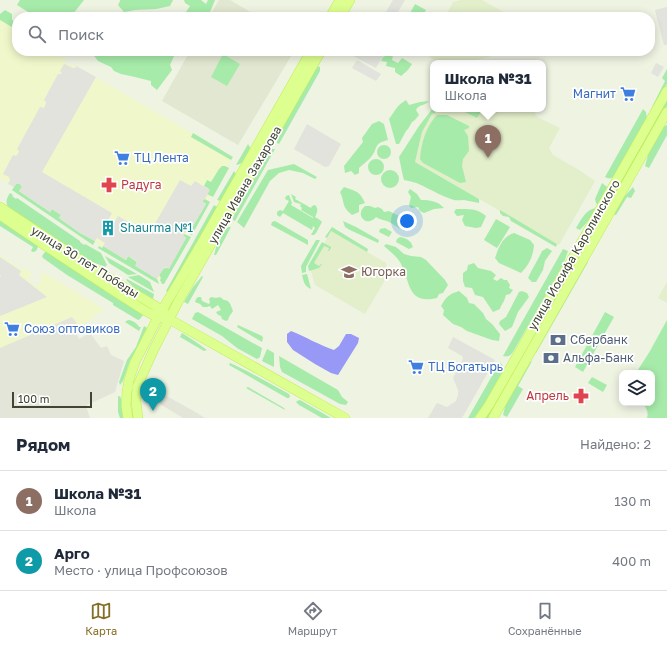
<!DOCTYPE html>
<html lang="ru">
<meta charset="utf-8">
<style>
body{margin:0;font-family:"Golos Text",sans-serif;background:#f6f6f7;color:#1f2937}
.controls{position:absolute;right:12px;bottom:12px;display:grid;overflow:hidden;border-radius:8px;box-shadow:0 2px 10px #0003}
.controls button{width:36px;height:36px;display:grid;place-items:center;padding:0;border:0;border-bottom:1px solid #e0e1e3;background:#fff;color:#1f2937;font:20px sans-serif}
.scale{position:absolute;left:12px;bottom:10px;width:80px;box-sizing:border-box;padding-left:4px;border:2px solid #414532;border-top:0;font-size:11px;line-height:14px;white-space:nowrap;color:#414532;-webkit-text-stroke:3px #fff;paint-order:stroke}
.you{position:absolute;left:407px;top:221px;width:14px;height:14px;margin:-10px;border:3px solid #fff;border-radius:50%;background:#1a73e8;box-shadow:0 0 0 6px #1a73e833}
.badge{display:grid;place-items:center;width:26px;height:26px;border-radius:50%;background:#846d24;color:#fff;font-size:13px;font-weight:700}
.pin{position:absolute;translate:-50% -33px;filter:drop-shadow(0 1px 2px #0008)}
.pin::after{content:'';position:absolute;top:21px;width:14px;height:12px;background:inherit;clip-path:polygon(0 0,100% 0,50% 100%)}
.popup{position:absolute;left:430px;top:60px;width:116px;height:52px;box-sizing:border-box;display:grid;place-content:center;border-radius:8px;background:#fff;filter:drop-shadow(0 1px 3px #0005);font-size:13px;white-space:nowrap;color:#747a83}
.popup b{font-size:15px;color:#1f2937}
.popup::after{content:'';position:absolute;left:50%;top:100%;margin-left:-8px;border:8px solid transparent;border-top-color:#fff}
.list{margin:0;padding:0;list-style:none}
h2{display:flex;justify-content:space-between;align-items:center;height:52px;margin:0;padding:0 16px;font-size:17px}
h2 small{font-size:13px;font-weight:400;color:#747a83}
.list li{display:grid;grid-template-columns:26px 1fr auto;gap:12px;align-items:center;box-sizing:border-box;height:60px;padding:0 16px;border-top:1px solid #e0e1e3}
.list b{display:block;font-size:15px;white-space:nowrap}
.list p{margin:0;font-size:13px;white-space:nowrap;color:#747a83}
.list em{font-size:13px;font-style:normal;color:#747a83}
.icon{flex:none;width:22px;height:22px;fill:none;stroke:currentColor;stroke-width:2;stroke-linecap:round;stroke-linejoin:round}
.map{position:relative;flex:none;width:667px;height:418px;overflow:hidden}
.search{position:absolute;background:#fff;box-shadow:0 2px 10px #0003;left:12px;right:12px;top:12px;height:44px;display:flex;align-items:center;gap:10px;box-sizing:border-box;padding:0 14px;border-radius:16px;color:#747a83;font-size:15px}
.sheet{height:172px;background:#fff}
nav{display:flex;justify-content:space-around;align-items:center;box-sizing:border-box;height:56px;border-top:1px solid #e0e1e3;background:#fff;font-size:11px;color:#747a83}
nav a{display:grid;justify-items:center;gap:2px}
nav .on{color:#846d24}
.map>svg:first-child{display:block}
.residential{fill:#e1e7d0}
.commercial{fill:#f0f8cb}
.industrial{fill:#e3e5d8}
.education{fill:#e3eecb}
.green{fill:#a7ebaa}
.parking{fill:#e1e3dc}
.water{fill:#9898f6}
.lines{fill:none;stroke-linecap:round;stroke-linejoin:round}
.major-casing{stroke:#c2ed56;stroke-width:10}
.major{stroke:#ddff8f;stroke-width:9}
.labels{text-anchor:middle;stroke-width:3.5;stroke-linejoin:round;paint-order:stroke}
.shop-label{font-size:12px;fill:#366cbe;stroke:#fff;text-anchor:start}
.health-label{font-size:12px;fill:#be3a42;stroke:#fff;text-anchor:start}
.street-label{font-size:12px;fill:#414532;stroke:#fff}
.culture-label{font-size:12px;fill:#0d838f;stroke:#fff;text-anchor:start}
.education-label{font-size:12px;fill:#785e54;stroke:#fff;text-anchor:start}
.service-label{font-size:12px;fill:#4e5e75;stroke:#fff;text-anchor:start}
</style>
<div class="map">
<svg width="667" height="418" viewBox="0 0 667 418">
<rect width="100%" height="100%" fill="#eef3e2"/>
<!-- residential -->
<path class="residential" d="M219,0h11l29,17h-50z
M190,51h104l-56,94 -76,-44z"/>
<!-- commercial -->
<path class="commercial" d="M0,19l17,11v21h34l15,9 -2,4 12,2 157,91 -72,124 -81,-48 -80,-55z
M0,255l22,15 2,-2 8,5 -4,7 9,6 5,-7 -2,-2 3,-5 61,37 -25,19 -3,-6 -5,-5 -71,31z"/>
<!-- industrial -->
<path class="industrial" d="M72,317l4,5 3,6 -4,3 4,8 11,-6 11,15 6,-2 4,9 13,6 -9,31 -28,13v4l3,9h-90v-70z
M163,394l34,19 8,5h-22l-23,-14 -1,-2z"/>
<!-- education -->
<path class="education" d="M461,0h21l23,13 1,4h-61l8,-15z
M432,51h65l-2,4 -28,8h-29l-9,-6z
M442,109h91l4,8 23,11 -11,20 4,7 26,15 16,11 -36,64 -144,-83 7,-30 10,-18z
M331,231l55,32 2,12 -23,39 -50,-29 -5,-17z
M667,282v21l-9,-5z"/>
<!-- green -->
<path class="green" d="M20,0h64l-11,14 -1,3h-36l-19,-12z
M120,0h53l-3,6 -14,3 -21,1 -11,2 -6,-7 2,-4z
M184,0h17l5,4 2,-4h7l-7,17h-29l7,-5 4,-6 -5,-3z
M415,4l11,6 -4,7h-14z
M5,10l7,4v6l5,4v6l-17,-10v-6z
M92,51h90l-7,3 -5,11 2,5 -15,20 -6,-5v-4l-16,-4 -14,-3 -7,-3 -3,-4 -13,-6 -6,-8z
M391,53l2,2 -1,5 6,3 4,-5 10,6 -4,6 -7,6 -6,-4v-4l-9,-2 1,-4 -6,-1 2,-4z
M223,54l17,10 -13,22 -16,-9z
M317,66l3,1v4l-41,73 -2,-1v-5z
M667,69v15l-12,21 -3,2 13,-26 -3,-3z
M667,99v7l-60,104 -3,-2z
M406,100l3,5 11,-3 9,-1c-4,5 -10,3 -13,9l3,5 -4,5 -3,2 -4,7 -2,2 -7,13h-3l-7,-25c7,-9 7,-13 17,-19z
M433,108v1h4l-2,4 -3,1 -10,18 -7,30 64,37v4c-5,-1 -10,-2 -15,-3 -5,0 -9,1 -13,-1 -16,-5 -30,-17 -47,-19l-2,-8 -3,-15 20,-31z
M459,109h23l-5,9z
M643,109l3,3 1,7 -33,57c-3,3 -5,3 -9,1z
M437,115h10l22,11v2l-5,2 4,6 1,15 -6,8 -1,7 4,16 -6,1 -37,-20 -3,-4c1,-15 6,-33 17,-44z
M379,121l5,3 4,16c-16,4 -9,8 -17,17 -3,4 -8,7 -12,11v5l-4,2 -4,-4 -6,2 -1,-7 19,-24 -1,-4 10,-14z
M667,125v10l-18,33 -4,-2 4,-14 14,-25z
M193,133l40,24 -2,3 -40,-23z
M248,144l3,5c-4,6 -6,15 -15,16z
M377 152a7 7 0 1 1 14 0a7 7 0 1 1-14 0Z
M272,149h3l-40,72 -2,-1v-3l35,-64z
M368 167a8 8 0 1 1 16 0a8 8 0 1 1-16 0Z
M294,164l23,13 -2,2 -12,-6 -14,-3 -10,3 -9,8 -26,47 -7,-6 31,-52z
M222,166h3l4,2 -16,29 -6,-3 2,-5 -5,-3 3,-6 4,2 8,-13z
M381 179a9 9 0 1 1 18 0a9 9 0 1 1-18 0Z
M234,171l2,3 -15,27 -4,-1z
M602,183l5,4 -1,4 -8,14 -2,-2 -1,-4z
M16,184h4l2,3 -3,4 31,21 2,-3 9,6 -2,3 21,15 15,8 -2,4 -81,-55z
M344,187c11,4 16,4 21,16l-6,2v7l-7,3c-11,-9 -7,-13 -12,-23z
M633,187l2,4 -4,7 -4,-1 -11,18 -3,-1 10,-16z
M410,189l7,5 4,6c9,0 17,1 23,8l-10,1 -10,4 -4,-2 -2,-4 -7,1 -2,-3 2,-8 -3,-5z
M10,193l3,2 -1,1 4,3 1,-1 63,43v1l4,3 1,-1 16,9 6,12 -2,2 -15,-6 -82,-54c-3,-6 -1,-9 2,-14z
M291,194l5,3 -1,2 16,9 1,-2 3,-1c4,4 2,8 0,12l5,3 2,2 -6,11 -2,2h-3l4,-7 -2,-2 -1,4 -29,-17 -3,4 -3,-2v-3l3,-2 3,1 6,-10 -4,-2 1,-3 3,-1 3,8 -1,2 22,13v-1l-12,-7 1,-2 -2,-2 1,-2 -4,-1 -3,-1z
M205,199l5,3 -18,33 -7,-4 2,-1 3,1 16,-27 -4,-3z
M214,205l3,2v3l-27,44 -22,38 -2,-1z
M365,206h5l5,2 3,-1 4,2 2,3 5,-1 12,6 4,14c-7,-3 -10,-6 -16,-9 -4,-2 -9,-2 -13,-5 -9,11 -22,-2 -11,-11z
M596,208l-6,11 -10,11 -4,-2c5,-8 9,-18 20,-20z
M456,209c12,0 21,-1 30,7l-5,11 -5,1 -11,-2 -3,-6 2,-5 -7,1 -3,-4z
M500,210l57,34 -1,3 -45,-26 -2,-4 -6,-1 -3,-3z
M602,212l3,2 -116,204h-4z
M496,219l14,8 -13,21 -13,-8z
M0,220l37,25 1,2 -2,4 -3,1 -2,-1 2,-4 -33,-21z
M275,221l33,19v5l-37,-20 1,-3z
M343,221l13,6 23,13 -1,3 -28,-13 -5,-3z
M228,227h3l-15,28h-2l3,-11 9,-15z
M332,227l36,22 -1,3 -36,-21 -4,7 -2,-1z
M385,228l7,4 -3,5 -10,-5 1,-3z
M514,233l16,7 4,5c-1,12 -5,20 -13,28l-22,-10 -4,-5c4,-11 7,-21 19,-25z
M184,234l7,3 -27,47h-2l-2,-4 1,-2 -2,-3c3,-4 4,-8 10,-7l17,-30 -3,-3z
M400,237c7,1 11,4 13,10l-4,2 -13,-7 1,-3z
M316,240h4l-14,27v5l-4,1 -1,-7z
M322,242l9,5v1l-2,3h-1l1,-3 -5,-2 -10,17 5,3 2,-2h1l-3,4 -10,3 -1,-5z
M386,244l10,3 8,7 7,2 10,1 5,3 19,20 3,5 -5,8 -4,1 -2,4c-31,7 -26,-17 -37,-36 -4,-6 -10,-11 -16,-16z
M99,246l3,2 1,-2 23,14 2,-4 9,6 -1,4 21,13 2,5 -61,-36z
M547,248l5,3 -7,10 -2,9 -7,12h-4l-4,-4c4,-9 10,-18 14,-27z
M563,249l5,2 -5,14 -50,87c-3,4 -5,5 -10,4z
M45,252h3l45,29 12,10 38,24 -3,4 -2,1 -25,-15v-2l-46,-28 -24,-17 -1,-2z
M105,256l32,18 -9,1 -19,-12z
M586,262h2l-52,91v-3z
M474,263l4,5 13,3 5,4 -3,4 4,2 4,-3 3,2h3l3,5 -1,3 4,2 -3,4 -4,1 -2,6 -3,5 -1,3 -7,3 -10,-15 -8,-2 -3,-7 -7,-1 -2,-6v-8l4,-3 1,-5z
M307,274l4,15c-7,-3 -7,-7 -9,-14z
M139,275l11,7 4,10 -26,-15z
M202,276l1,1 -15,27 -4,-2 9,-15z
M127,279l27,15 -1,5 -17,-10 -10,-9z
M459,291l8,7 2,5 5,1 9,9 3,6 6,5 8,10 -1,7 -7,-1 -25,-9 -6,-4 -8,-3 -10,-9 1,-5 -3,-4c5,-9 8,-12 18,-15z
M522,291l5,2 2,4 -11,15 -6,15 -7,4 -6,-7 1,-3 6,-4 13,-25z
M198,297h3l1,4 7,3 1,-2 -1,-3 2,-2 5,1 4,-1 4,3c6,0 7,6 9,11l-4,6 -1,3 -2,1 -4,-2 -1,-3 -3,-1 -2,-3 5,-2 -3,-5 -6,4 -2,-3 -3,1h-4l-3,-3 -5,-2 1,-3z
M198,312l64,36 -2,9 -3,2 -20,-11 -15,-12 -30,-17 3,-6z
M605,312l9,5 -31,55 -8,-5z
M128,320c4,0 9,3 11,7h2l-2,4 -14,-9z
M667,320v98h-20c2,-6 -1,-10 -4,-15h9v-30h-16l14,-22z
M238,325l24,11 1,2 -1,4 -25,-15z
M144,326l3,2 -17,33 -7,20 -3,4 -1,-3 8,-22 9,-13z
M182,333l14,9 11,8 -3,1 -24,-14z
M267,349l7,4v14l-12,-6z
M279,356l59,34 4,7 6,5 -2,3 -6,-1 -58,-32 -2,-5z
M532,361l-14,25 5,3 -16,28 -4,-2 3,-12 24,-41z
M500,362l3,4 1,3 -21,37 -9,12h-6z
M230,363l17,8 42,23 1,2 -1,2h-2l-58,-33z
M592,377l15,8 -4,7 -15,-9z
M248,387l36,21 1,2 -39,-22z
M118,396h1l2,2 2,20h-3l-2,-6z
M300,400l31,18h-9l-23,-13 -3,-3 1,-1z"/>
<!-- parking -->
<path class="parking" d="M393,0h12l-10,17h-12z
M667,7v38h-3l-9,-35z
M344,51h39l2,1 -9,16z
M357,60l24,14 -5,7 -24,-13z
M656,63l8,4 -6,10 -7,-4z
M64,64l9,4h2l1,-2 20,11 -54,95 70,41 -11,21 5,3 12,-21 31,18 31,-54 11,6 4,-5 15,9 -5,9 -3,2 4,3 -16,27 -3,-1 -3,3 -1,2 3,3 -17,31 -3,-2 -2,1 -7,11 -22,-13 2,-5 -9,-5 -2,4 -23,-14 2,-3 -8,-5 -2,3 -15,-8 -21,-15 2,-3 -9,-6 -2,3 -31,-21 3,-4 -2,-3h-4l-2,3 -6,-3 2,-4 -1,-3 -6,-3 10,-19 3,1 2,-2 1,-3 -2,-2 23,-42 4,1 1,-2 1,-4 -2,-2 14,-26h3l1,-1 -2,-2z
M307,124l34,20 -12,22 -4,1 -31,-18z
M0,257l21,14 -2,4 28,22 -47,19v-39h1l-1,-2z
M453,337l42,23 -33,58h-34l9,-15 10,4 9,-6 2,-6v-5l-5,-12 9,-17 1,-3 -1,-2 -14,-8z"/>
<!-- water -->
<path class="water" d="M291,331c15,6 28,14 43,19l5,-4 7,-12h5l8,4 -1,5 -20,32 -7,-2 -16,-9 -22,-14 -6,-8v-8z"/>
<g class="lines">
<defs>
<path id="major" d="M330,17l10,-17
M340,17l10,-17
M0,207l91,60 71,43 7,9 176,99
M0,215c41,28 83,56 125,83 10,6 25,18 37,20
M128,418l-2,-12 1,-15 2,-11 6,-18 23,-45 42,-71 111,-195
M138,418l-2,-17 1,-14 17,-38 24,-47 143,-251
M480,418l9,-13 31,-54 147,-260
M493,418l174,-306"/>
</defs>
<!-- major casing -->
<use href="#major" class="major-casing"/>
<!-- major -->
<use href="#major" class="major"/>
</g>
<!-- icons -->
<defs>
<symbol id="supermarket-bare" viewBox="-9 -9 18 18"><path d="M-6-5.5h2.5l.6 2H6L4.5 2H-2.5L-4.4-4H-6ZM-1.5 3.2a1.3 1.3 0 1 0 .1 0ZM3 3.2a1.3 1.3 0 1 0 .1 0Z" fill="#3f7fe0" stroke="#fff" stroke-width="2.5" paint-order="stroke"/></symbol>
<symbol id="pharmacy-bare" viewBox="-9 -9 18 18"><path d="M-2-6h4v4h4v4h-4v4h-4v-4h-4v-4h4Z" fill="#e0444e" stroke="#fff" stroke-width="2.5" paint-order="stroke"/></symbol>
<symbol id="building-bare" viewBox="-9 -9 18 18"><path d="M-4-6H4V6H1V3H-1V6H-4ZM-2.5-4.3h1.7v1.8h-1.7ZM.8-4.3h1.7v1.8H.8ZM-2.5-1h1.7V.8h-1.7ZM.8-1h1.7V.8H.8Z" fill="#0f9aa8" stroke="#fff" stroke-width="2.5" paint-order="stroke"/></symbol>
<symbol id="school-bare" viewBox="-9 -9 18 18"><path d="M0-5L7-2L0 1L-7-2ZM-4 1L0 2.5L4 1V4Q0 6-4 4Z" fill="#8d6e63" stroke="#fff" stroke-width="2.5" paint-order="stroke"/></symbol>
<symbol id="bank-bare" viewBox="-9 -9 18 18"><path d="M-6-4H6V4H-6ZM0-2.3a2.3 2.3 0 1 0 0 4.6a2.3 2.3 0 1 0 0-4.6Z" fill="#5c6f8a" stroke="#fff" stroke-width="2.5" paint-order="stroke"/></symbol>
</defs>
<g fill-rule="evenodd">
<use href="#supermarket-bare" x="617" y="83" width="22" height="22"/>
<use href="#supermarket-bare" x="111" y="147" width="22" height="22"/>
<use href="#pharmacy-bare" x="98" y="174" width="22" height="22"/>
<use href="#building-bare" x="97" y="217" width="22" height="22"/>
<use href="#school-bare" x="338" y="261" width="22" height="22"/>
<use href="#supermarket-bare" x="1" y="318" width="22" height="22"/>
<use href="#bank-bare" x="547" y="329" width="22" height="22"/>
<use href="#bank-bare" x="540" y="347" width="22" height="22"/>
<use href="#supermarket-bare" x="405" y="356" width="22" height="22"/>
<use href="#pharmacy-bare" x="570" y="385" width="22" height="22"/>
</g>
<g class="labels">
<!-- shop labels -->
<g class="shop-label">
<text x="616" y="98" text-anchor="end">Магнит</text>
<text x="134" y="162">ТЦ Лента</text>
<text x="24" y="333">Союз оптовиков</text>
<text x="428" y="371">ТЦ Богатырь</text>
</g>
<!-- health labels -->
<g class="health-label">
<text x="121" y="189">Радуга</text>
<text x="569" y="400" text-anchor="end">Апрель</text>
</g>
<!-- street labels -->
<g class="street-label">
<text transform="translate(245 185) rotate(-60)" y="4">улица Ивана Захарова</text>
<text transform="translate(574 255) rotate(-60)" y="4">улица Иосифа Каролинского</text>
<text transform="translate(85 262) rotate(32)" y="4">улица 30 лет Победы</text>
</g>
<!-- culture labels -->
<g class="culture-label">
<text x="120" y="232">Shaurma №1</text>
</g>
<!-- education labels -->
<g class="education-label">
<text x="361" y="276">Югорка</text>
</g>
<!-- service labels -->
<g class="service-label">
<text x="570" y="344">Сбербанк</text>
<text x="563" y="362">Альфа-Банк</text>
</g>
</g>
</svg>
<div class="controls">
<button><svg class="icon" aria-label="layers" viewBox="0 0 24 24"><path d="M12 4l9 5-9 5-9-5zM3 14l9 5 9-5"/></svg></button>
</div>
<div class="scale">100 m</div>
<div class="you"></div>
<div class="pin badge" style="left:488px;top:158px;background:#8d6e63">1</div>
<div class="popup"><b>Школа №31</b>Школа</div>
<div class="pin badge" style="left:153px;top:411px;background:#0f9aa8">2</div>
<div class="search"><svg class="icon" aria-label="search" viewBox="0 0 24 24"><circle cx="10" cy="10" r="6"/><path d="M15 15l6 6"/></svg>Поиск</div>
</div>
<section class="sheet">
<h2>Рядом<small>Найдено: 2</small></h2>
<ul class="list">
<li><span class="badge" style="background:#8d6e63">1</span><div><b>Школа №31</b><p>Школа</p></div><em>130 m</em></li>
<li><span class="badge" style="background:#0f9aa8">2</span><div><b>Арго</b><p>Место · улица Профсоюзов</p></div><em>400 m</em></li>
</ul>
</section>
<nav>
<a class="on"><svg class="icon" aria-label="map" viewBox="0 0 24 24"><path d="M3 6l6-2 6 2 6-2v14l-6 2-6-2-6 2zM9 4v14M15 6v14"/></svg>Карта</a>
<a><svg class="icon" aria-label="directions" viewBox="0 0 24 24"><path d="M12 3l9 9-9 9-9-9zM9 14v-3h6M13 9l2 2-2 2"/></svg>Маршрут</a>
<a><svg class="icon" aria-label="saved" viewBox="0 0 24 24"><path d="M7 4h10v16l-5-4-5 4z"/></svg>Сохранённые</a>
</nav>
